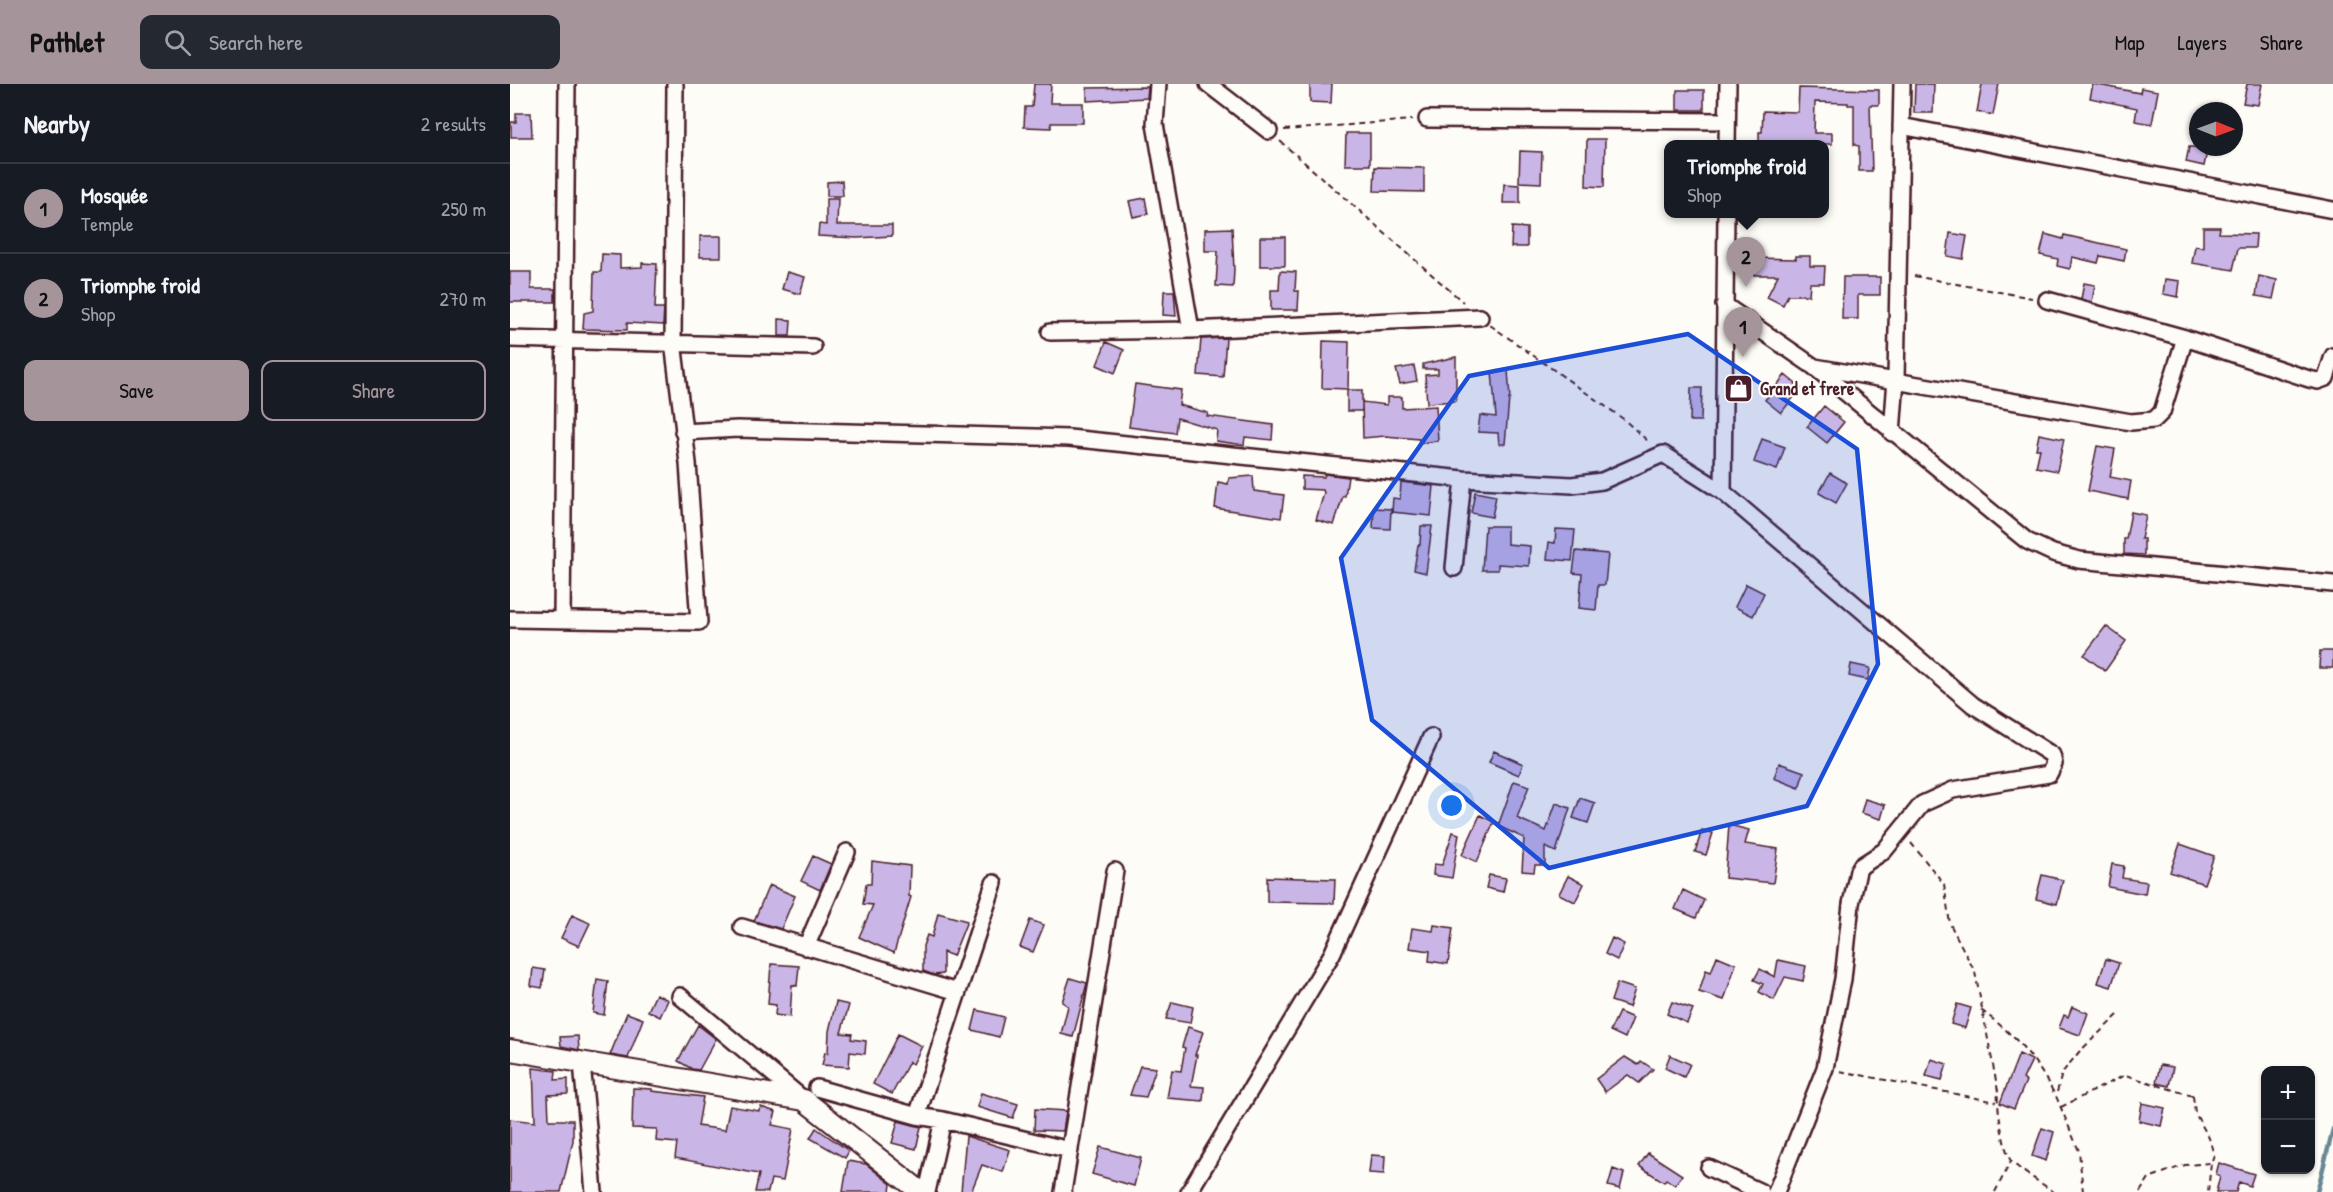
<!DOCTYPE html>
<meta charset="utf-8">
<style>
body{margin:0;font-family:"Patrick Hand",sans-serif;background:#242831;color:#f1f3f6}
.controls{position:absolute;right:18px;bottom:18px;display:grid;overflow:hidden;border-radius:12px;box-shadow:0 2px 4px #0004}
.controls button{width:54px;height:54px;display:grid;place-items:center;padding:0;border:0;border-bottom:2px solid #363941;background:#171b24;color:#f1f3f6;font:30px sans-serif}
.compass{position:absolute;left:1679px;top:18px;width:54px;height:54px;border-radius:50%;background:#171b24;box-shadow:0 2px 4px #0004;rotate:91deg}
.you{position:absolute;left:942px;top:722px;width:21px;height:21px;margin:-15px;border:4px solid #fff;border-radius:50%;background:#1a73e8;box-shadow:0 0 0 9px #1a73e833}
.badge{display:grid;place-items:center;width:39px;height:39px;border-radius:50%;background:#a6949b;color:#111;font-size:20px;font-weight:700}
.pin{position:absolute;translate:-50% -50px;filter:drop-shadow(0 2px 3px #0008)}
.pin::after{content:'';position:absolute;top:32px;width:21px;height:18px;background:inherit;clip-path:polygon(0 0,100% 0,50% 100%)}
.popup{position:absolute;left:1154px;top:56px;width:165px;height:78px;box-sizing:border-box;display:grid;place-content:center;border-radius:12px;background:#171b24;filter:drop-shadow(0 2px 4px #0005);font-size:20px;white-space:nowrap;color:#9ea1a6}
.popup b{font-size:22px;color:#f1f3f6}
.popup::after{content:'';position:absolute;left:50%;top:100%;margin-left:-12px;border:12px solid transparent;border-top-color:#171b24}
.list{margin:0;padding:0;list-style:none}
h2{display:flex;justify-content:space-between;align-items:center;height:78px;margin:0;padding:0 24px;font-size:26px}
h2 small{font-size:20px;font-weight:400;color:#9ea1a6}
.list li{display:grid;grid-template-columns:39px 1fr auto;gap:18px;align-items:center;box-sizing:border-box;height:90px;padding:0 24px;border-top:2px solid #363941}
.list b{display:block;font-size:22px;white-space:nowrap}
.list p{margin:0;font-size:20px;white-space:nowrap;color:#9ea1a6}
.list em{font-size:20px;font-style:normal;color:#9ea1a6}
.actions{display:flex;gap:12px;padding:18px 24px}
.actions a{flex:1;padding:14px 0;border:2px solid #a6949b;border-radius:12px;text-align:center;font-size:21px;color:#a6949b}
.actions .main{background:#a6949b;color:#111}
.icon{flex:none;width:33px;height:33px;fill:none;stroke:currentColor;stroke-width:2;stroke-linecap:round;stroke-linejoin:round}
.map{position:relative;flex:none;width:1823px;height:1108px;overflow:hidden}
header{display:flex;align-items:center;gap:36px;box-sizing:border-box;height:84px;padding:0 30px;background:#a6949b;color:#111}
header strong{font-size:28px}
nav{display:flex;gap:33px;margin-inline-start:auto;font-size:21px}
.search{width:420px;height:54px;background:#242831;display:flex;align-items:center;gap:15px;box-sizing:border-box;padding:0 21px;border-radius:12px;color:#9ea1a6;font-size:22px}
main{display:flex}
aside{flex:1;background:#171b24}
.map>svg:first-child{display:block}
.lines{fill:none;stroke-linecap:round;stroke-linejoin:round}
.stream{stroke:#698794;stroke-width:4.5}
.building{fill:#c9b6e6;stroke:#4a1f2b;stroke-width:1.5}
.minor-casing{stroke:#4a1f2b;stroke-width:20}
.tertiary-casing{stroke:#4a1f2b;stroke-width:24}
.path{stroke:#4a1f2b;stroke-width:2;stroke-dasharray:6 4.5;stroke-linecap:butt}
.minor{stroke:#fdfcf7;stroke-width:15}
.tertiary{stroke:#fdfcf7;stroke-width:20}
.marked{fill:#1d4ed8;fill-opacity:0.2;stroke:#1d4ed8;stroke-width:4.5;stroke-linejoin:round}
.labels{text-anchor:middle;stroke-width:4.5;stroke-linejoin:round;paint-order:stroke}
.poi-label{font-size:18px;font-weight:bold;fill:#4a1f2b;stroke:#fdfcf7;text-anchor:start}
</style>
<header>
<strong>Pathlet</strong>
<div class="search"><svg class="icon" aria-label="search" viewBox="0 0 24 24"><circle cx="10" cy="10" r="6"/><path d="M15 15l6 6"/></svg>Search here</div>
<nav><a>Map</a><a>Layers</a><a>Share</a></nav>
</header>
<main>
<aside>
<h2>Nearby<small>2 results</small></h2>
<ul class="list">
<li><span class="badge">1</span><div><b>Mosquée</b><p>Temple</p></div><em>250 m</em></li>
<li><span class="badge">2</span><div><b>Triomphe froid</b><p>Shop</p></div><em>270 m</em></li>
</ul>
<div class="actions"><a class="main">Save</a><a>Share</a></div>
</aside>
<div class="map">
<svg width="1823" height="1108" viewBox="0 0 1823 1108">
<rect width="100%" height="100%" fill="#fdfcf7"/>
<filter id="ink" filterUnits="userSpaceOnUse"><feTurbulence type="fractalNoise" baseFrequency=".0167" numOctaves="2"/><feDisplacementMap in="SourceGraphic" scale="12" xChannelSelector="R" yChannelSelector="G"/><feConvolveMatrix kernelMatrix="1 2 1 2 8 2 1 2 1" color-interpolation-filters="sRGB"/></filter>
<g filter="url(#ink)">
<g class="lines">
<!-- stream -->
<path class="stream" d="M1807,1108l16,-63"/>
</g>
<!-- building -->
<path class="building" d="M524,0h17l-1,19h33v20h-32v5l-27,-1 1,-20h7z
M800,0h22l-1,19 -21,-1z
M1405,0h19l-1,29h-19z
M1472,0h17l-6,31 -16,-3z
M1583,0l47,9 1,-5 17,3 -6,33 -17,-3 2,-13 -47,-10z
M1737,0h15l-4,21 -15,-2z
M638,3l-1,11 -60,3v-13z
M1289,4l80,2v15h-9l2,66h-13v-25l-5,-1v-40h-6v-2l-33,-1 -1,31h18v11h-73v-12h3l1,-21 35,1z
M1167,6h27v20h-27z
M6,29h15l1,24h-21v-15h5z
M836,49h24v32h-25z
M1077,55h18l-1,48 -18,-1z
M1679,63h19l-4,19 -18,-4z
M1010,67l22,1 -1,31 -22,-1z
M865,83l49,1v24l-50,-1z
M332,97l1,15h-16v-14z
M994,100l16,1v18h-17z
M635,114l3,16 -15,3 -4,-16z
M316,115h12l-1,26h55v11l-35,2 -39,-2 1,-12 7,1z
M1002,143l15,1v19h-16z
M1693,143h17l-1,6 37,1 -1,14h-17l-5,22 -41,-7 3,-17 8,1z
M722,144l2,42 -1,17 -17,-1 2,-35h-13v-22z
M1440,149l17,3 -4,23 -16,-3z
M1535,150l18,5 1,-4 62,14 -2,12 -24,-5 -2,7 -26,-6 -2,12 -13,-3 1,-7 -18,-4z
M190,152h21v21h-21z
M750,153h25v29h-25z
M92,170l18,1v13l22,-1v-4l15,1 -2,44h9l-1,17 -36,-2v7l-44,-1 1,-16 9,-2 1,-39h7z
M1286,172h14v10h15l-1,17h-14l-1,12h-21l-5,10 -16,-8 11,-22h-24l1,-17 41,1z
M770,187l16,1 -1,19h4l-1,19h-27v-20h8z
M0,188h21v17h24v13h-45z
M277,188l18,5 -5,17 -18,-5z
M1749,192l18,4 -4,19 -17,-3z
M1333,193h37v18h-22v24h-16z
M1655,195l15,2 -2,16 -15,-3z
M1574,199l11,2 -3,17 -11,-3z
M654,207h10l2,25 -13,-1z
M269,235l12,1 -1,16h-11z
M716,254l-3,39 -25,-2 3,-36z
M813,257l26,1 -1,47 -26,-1z
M596,258l18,8 -9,23 -18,-8z
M946,273v44l-29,2 -2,-28 13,-1v-5h-15v-5z
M904,282l3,15 -17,3 -4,-15z
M998,286l2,29h-1l-4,45h-6l-1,-11 -20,-1 2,-17 16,2 -4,-45z
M1275,291l16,13 -20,25 -16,-13z
M625,300l46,6 -2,15 29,8 -1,3 66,9 -1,15 -27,-3 -1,8 -28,-4 1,-11 -40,-12 -2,15 -46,-6z
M1181,304h11l-1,33h-11z
M837,306h15v21h-15z
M877,313h15v11l34,-2 2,35 -19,2v-4l-34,-3 -22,2 -1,-36 25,3z
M1314,322l20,16 -17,21 -20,-16z
M1529,350l25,5 -7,32 -21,-4 4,-18h-4z
M1252,355l23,8 -8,23 -23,-8z
M1587,362l18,3 -5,28 21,4 -3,18 -40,-8z
M1320,389l17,10 -11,20 -17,-10z
M815,390l23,3 -3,19h-2l-9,29 -18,-5 8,-27 -1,-3 -21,-1v-13l22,1z
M743,392l1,15 30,4 -3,23 -66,-10 3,-26 10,2 1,-6z
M891,398l33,4 -3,30 -39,-4 1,-14 7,1z
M965,408l21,4 -4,21 -21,-4z
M864,424l17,1 -1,20 -17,-1z
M1621,428l15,3 -5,24h3v16l-20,-1v-15h2z
M911,442h11l-6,47 -12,-3 4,-25h2z
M975,442h22v18l23,2 -1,20 -31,-2v6h-16z
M1046,445l19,1 -3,31 -25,-2 2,-17 6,1z
M1066,467l32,3 -3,31h-7l-2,25 -17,-2 3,-34 -9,-1z
M1236,500l18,9 -11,23 -18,-9z
M1596,542l20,15 -21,30 -21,-16z
M1810,567h13v17h-14z
M1341,580l19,4 -2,12 -19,-4z
M984,667l29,13 -4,11 -30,-13z
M1269,679l25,9 -5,16 -25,-10z
M1004,697l15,5 -12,32 29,13 10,-28 14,5 -14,44 -11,-5v18h-10l-1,7 -12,-1 2,-33 -26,-12z
M1070,714l15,5 -7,20 -15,-5z
M1355,715l20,6 -4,14 -20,-6z
M970,731l14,7 -17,40 -15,-7z
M1219,741l20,5 -4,14 33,5 -5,34 -48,-5z
M1192,746l11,3 -7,22 -11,-3z
M943,748l6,2 -7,44 -19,-3 1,-11 8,1z
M1670,760l34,12 -10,28 -34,-12z
M303,772l18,8 -11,26 -19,-9z
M362,777l38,5 -1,30 2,1 -17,56 -35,-16 14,-32 -10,-1 3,-20h5z
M1602,780l12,2 -2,12 25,4 -2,12 -37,-7z
M979,791l17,3 -3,14 -17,-4z
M1532,791l21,5 -6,24 -21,-5z
M1058,792l16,8 -9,18 -16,-8z
M757,793l68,2 -1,24 -67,-1z
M259,801l26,11 -14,33 -27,-8z
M1173,806l21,10 -8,18 -21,-9z
M428,829l29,8 -14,35 -10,-4v22l-9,1 -11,-4v-25l4,-11 5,2z
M62,831l18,8 -11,23 -18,-8z
M520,836l14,5 -11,27 -13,-5z
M924,841l19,3 -5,36 -19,-3 1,-10 -21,-3 3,-20 21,3z
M1102,854l12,6 -7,16 -12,-6z
M1207,872l19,8 -12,36 -25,-8 7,-22 5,2z
M1596,875l13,4 -8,24 -13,-4z
M1268,876l28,6 -3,15 -18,-4 -11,23 -15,-8 4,-8 -9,-4 6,-11 15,8z
M261,880l28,2 -2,20 -5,-1 -2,32 -15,-2 1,-10 -8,-1z
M23,884l12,2 -3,18 -11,-2z
M560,894l17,5 -14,54 -12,-3 7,-28 -6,-4z
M87,895l11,2 -4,34 -11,-2z
M1107,899l18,6 -6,18 -18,-6z
M146,910l12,6 -8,17 -12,-6z
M326,918l13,3 -8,28 11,1 -1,5 15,2 -1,13 -15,-2 -1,15 -27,-2 3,-13 3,1 1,-22z
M662,918l21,5 -3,16 -24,-4z
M1162,918l21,7 -6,14 -20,-9z
M1447,920l14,4 -6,20 -14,-4z
M1562,923l16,6 -8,22 -21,-7 5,-13 4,2z
M467,926l27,7 -5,20 -27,-7z
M1109,928l14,6 -8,20 -15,-7z
M117,929l16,6 -15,39 -18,-3z
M188,941l18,14 -17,31 -7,-1 -14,-8z
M678,943l15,5 -8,23h2l-6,31 13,1 -1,14 -36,-3 5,-28 9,1 4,-23 -3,-1z
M388,950l24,12 -9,18 -4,-2 -17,32 -19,-10z
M68,952l1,14 -18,-4 -1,-9z
M1509,970l13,6 -9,19 3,2 -12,28 -14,-6z
M1160,971l20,9 -6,13 -19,-9z
M1115,973l13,8 3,-4 12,8 -14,14 -11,-8 -23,17 -9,-13z
M1421,975l16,5 -5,16 -16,-4z
M1650,981l13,2 -4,19 -13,-3z
M630,982l16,2 -10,29 -16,-2z
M23,984l23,3 -1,9 13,-1v15l-20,1 1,25h24v21l-12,51h-51v-73l25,3z
M123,1004l19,1v2l51,6 -5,29 27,4 5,-24 29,5 2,-4 15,5 -4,13 21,4 -10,52 -12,-2 -3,13h-13l4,-18 -84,-16 2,-15 -21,-2 1,-12 -25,-1z
M471,1009l37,11 -5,14 -36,-11z
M1632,1019l23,5 -4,18 -22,-5z
M525,1025l31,2 -3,20 -29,-1z
M388,1037l23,6 -5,22 -24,-6z
M306,1044l33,23 -4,7 -35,-20z
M1532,1044l12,4 -8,29 -14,-5z
M456,1052l44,14 -7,22 -21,-7 -11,27h-10z
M590,1063l41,11 -7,28 -42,-12z
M1138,1069l34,22 -7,10 -9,-6 -2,3 -25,-16z
M861,1071l14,1 -1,18 -15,-1z
M338,1077l18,3 25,20 -1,8h-47z
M1709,1079l35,11 -4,12 -11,-4 -3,10h-20l4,-16 -4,-2z
M1103,1085l11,4 -4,16 -12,-3z"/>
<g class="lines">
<defs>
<path id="minor" d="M648,0l-3,40 36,206
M698,0l61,47
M917,35l300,2
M1391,42l432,84
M1217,61l1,-61
M1537,216l138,38 124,41 9,2 8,-3 7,-22
M1214,221l89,61 214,175 26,12 26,7 254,24
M540,248l141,-2 289,-13
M0,255l303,8
M1305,283l316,55 23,-2 8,-8 23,-74
M173,348l55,-3 331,9 394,41 109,6 30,-4 61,-27 60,38 250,213 79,50 2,9 -5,10 -96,16 -31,14 -38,47 -23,15 -3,5 -7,33 -8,75 -18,89 -49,124
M1382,349l4,-54 6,-295
M1213,408l3,-278
M944,484l9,-89
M0,535l189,3 -11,-159 -15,-121 2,-258
M52,535l5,-535
M232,843l216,65
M296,863l41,-95
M170,912l124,104
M72,979l12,129
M307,1004l100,28 26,4 127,30
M407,1032l77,-233
M1199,1084l52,24
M417,1108l16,-72
M553,1108l52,-321
M679,1108l143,-238 99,-217"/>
<path id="tertiary" d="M0,966l294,50 117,92"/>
</defs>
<!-- minor casing -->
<use href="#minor" class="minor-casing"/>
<!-- tertiary casing -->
<use href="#tertiary" class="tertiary-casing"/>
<!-- path -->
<path class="path" d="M774,46l129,-10
M770,57l183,161
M1404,192l118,22
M980,241l132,93 28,25
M1401,759l33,41 6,40 25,48 23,119c-2,13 6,60 13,70 8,9 32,23 43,31
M1471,926c37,28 52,45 74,85
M1330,987l156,31
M1683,1012l2,17 14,25 5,17 -3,8 -3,29
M1551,1023l64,-32 71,22
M1485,1108l16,-31
M1573,1108l-4,-41 -23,-55 6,-23 17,-21 39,-37
M1630,1108l9,-14 36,-13 26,-2"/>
<!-- minor -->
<use href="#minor" class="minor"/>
<!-- tertiary -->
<use href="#tertiary" class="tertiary"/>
</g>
</g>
<!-- marked area -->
<path class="marked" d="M1178,250l169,115 21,215 -71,142 -258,62 -177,-148 -31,-162 128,-182z"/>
<!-- icons -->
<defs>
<symbol id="shop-square" viewBox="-11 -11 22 22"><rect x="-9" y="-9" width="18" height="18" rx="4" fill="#4a1f2b" stroke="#fdfcf7"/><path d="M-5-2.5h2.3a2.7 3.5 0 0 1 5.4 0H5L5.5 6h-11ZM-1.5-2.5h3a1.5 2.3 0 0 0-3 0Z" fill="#fff"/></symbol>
</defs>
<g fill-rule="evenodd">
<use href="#shop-square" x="1212" y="288" width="33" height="33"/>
</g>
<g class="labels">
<!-- poi labels -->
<g class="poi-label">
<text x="1250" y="311">Grand et frere</text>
</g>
</g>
</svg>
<div class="controls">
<button>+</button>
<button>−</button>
</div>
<svg class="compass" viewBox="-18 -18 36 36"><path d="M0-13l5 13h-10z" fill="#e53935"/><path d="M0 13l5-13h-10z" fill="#9ea1a6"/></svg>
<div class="you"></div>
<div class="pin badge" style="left:1233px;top:273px">1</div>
<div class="pin badge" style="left:1236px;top:203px">2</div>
<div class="popup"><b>Triomphe froid</b>Shop</div>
</div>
</main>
